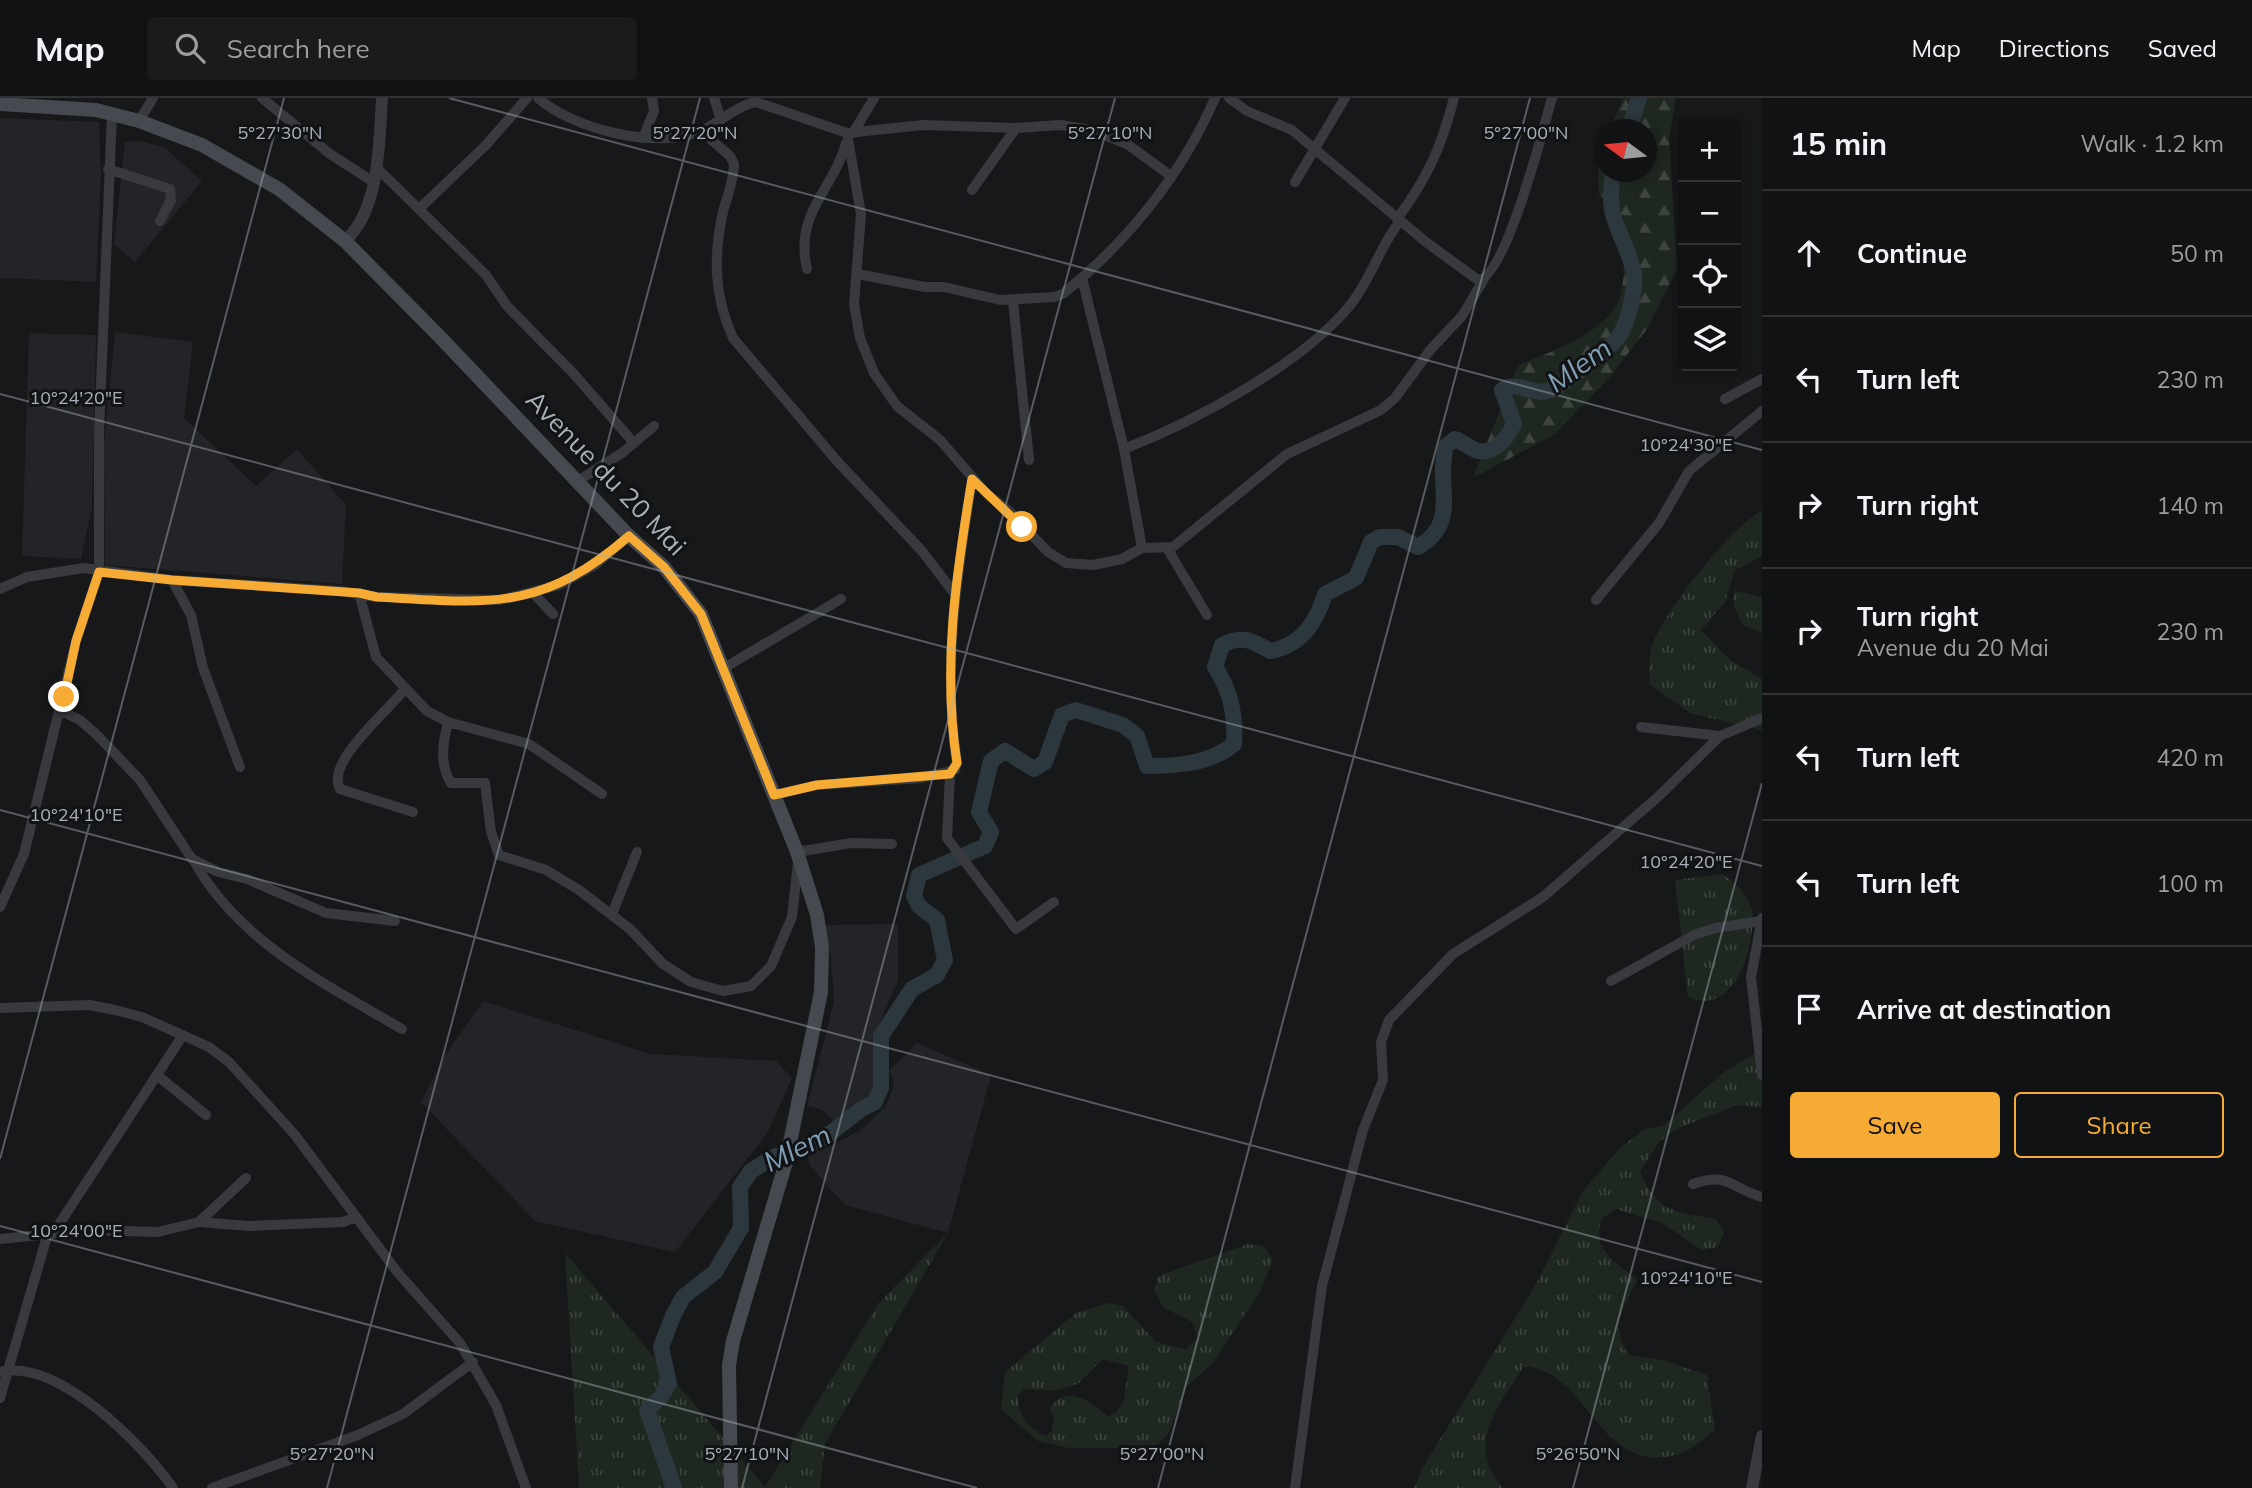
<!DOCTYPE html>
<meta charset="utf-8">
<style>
body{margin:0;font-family:Mulish,sans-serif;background:#1a1b1d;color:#f1f3f6}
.controls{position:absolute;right:21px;top:21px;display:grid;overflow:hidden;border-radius:7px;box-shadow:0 4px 10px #0003}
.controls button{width:63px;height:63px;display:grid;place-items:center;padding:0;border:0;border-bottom:2px solid #303234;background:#111214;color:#f1f3f6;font:35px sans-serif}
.compass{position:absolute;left:1594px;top:21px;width:63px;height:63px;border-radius:50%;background:#111214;box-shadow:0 4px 10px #0003;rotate:285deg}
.stop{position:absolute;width:21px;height:21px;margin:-16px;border:5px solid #f5ab34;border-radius:50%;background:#fff}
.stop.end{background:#f5ab34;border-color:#fff;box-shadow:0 2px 7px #0008}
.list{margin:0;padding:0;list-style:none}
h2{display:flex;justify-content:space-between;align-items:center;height:91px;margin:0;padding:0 28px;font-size:30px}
h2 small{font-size:23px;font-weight:400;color:#9c9ea0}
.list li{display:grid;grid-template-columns:46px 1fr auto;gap:21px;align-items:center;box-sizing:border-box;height:126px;padding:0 28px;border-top:2px solid #303234}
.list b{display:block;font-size:26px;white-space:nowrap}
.list p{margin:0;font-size:23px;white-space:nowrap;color:#9c9ea0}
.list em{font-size:23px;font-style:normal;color:#9c9ea0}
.actions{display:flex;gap:14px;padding:21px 28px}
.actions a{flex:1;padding:16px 0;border:2px solid #f5ab34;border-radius:7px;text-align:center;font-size:24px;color:#f5ab34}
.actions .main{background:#f5ab34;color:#111}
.icon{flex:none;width:38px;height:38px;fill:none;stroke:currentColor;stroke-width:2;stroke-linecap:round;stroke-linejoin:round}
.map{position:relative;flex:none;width:1762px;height:1390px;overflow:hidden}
header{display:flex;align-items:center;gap:42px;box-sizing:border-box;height:98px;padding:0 35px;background:#111214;border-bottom:2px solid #303234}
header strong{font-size:33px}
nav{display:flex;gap:38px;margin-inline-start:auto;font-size:24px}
.search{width:490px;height:63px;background:#1a1b1d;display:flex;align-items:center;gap:18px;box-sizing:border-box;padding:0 24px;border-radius:7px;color:#9c9ea0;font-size:26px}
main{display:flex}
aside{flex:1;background:#111214}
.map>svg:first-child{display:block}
.built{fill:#232427}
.grass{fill:url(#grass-tufts);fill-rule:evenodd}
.forest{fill:url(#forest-firs)}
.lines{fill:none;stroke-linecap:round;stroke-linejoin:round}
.river{stroke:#2d373e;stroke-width:16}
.minor{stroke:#383a3f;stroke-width:10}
.tertiary{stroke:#383a3f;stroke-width:12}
.secondary{stroke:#46494f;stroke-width:14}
.route{stroke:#f5ab34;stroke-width:9}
.ticks{fill:none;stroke:#a9afba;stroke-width:2;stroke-opacity:0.45}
.labels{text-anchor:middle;stroke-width:6;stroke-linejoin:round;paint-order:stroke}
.street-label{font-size:26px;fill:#a9afba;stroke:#121315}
.water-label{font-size:28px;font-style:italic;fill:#809fb5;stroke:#121315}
.ticks-label{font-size:18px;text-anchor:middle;fill:#a9afba;stroke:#121315;stroke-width:6;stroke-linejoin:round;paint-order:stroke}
</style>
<header>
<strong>Map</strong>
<div class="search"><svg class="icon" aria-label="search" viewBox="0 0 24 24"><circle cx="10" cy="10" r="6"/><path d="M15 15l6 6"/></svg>Search here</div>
<nav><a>Map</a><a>Directions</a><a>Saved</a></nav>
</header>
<main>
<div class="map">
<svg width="1762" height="1390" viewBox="0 0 1762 1390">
<defs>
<pattern id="grass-tufts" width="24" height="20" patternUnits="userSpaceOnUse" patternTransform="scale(1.75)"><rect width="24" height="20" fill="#1f2820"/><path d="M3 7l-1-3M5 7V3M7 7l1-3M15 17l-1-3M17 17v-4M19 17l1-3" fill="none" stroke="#3d453e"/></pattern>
<pattern id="forest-firs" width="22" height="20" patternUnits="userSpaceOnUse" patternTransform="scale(1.75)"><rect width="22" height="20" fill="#1f2820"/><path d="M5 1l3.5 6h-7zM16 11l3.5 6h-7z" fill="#3d453e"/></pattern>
</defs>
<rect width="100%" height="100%" fill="#17181a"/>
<!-- built -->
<path class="built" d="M0,20l99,4 2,52 -5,108 -96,-4z
M139,43l25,6 38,34 -67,81 -21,-18 11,-102z
M115,234l78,10 -9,76 72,68 41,-37 49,56 -4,79 -237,-19 -1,-120z
M29,235l67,2 -4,172 -11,52 -59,-3z
M898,826v56l-18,42 -5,59 -9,20 -28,23 -17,-15 -14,-3 27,-104 -3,-46 -6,-31z
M483,903l168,53 125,7 16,17 -24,54 -93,120 -140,-31 -114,-119 23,-45z
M917,945l74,32 -43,158 -103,-28 -35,-39 -3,-14 20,-4 34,-18 25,-24 8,-21 -4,-15z"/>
<!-- grass -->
<path class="grass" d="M1762,413v45l-27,14 -10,32 -24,28 28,29 33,20v51l-72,-17 -41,-29c1,-12 -1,-27 3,-38 11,-33 80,-121 110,-135z
M1734,493l28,6v36l-19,-8 -9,-18z
M1722,776c12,7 28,22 30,37 4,36 -18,107 -64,86l-13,-117z
M1762,951v58l-25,-2 -61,24 -17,13 -19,30c17,41 36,40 76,47l8,14 -6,14 -16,3 -40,-27 -46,-14 -14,9c-11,33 12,42 35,62 -14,30 -28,45 -8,75l33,5 45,15 8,55c-11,7 -24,21 -36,24 -80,24 -88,-82 -155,-88 -25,39 -60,79 -21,122h-89l9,-21 112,-181 48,-95 38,-44 24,-18 18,-3 60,-53z
M948,1135l-123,211 -5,44h-241l-14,-235 200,234 113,-183z
M1248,1146l15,2 10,13 -12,31 -48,73 -26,23 -19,48 -14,14h-84l-32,-7 -37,-32 4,-37 71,-59 32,-10 15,3 33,36 30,7 12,-11 -6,-16 -29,-15 -9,-16 4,-15zM1103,1261l26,7 -5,33 -8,14 -8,3c-18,-14 -41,-34 -59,-7l5,7 -2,15 -6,5c-18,-8 -29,-21 -28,-41l6,-6 29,2 25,-7z"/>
<!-- forest -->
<path class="forest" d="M1623,0h53l-7,40 8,131 -30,60 -38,49 -54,56 -82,44 45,-113c33,-13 75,-27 97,-57 12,-16 10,-72 8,-92l-24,-22 -1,-33 6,-17v28h42v-42l-36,-1z"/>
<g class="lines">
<!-- river -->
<path class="river" d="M1629,32l10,-32
M674,1390l-27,-78 14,-13 8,-14 -8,-36 12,-31 10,-19 32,-25 26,-44 -1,-41 11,-16 22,-14 47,-16 43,-33 11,-5 7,-15v-52l31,-47 25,-14 8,-15 -8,-40 -18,-14 -5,-10 5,-21 66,-29 6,-14 -12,-20 12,-51 14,-10 29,18 11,-7 17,-47 14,-5 47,15 14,11 10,30c30,0 63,-2 87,-22 2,-28 -3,-53 -19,-77l7,-22c19,-10 30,-5 48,6 31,-5 46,-28 55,-57l31,-16 15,-36 9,-5h18l20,10c43,-25 17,-61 28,-101l9,-7c8,3 13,8 20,11 18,7 33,-13 39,-26l-12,-34c17,-12 31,11 55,-3 10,-6 51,-38 59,-47 11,-11 22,-56 17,-71 -12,-44 -28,-47 -20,-97"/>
<!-- minor -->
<path class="minor" d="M262,0l68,56 42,27
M538,0c35,31 120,53 165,32 17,-8 35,-25 53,-28l91,31 76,-8 93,3 44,-3 32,5 35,14 44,32
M714,0l7,22
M1229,0l18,13 45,19 134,112 52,38c28,-3 66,-154 74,-182
M139,23l14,-23
M701,33l29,25 4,8c0,17 -7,32 -11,48 -10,44 -9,84 10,126l103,122 86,91 32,42
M847,35l14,81 -7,90 6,34 14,35 23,33 43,34 47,54 23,18 38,40 18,11 27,2 29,-6 20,-11 31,-1 114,-93 94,-44 14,-12 36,-49 31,-33 22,-37
M853,35l21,-35
M643,40l11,-27 -2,-13
M376,69l110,108 21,31 67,68 59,68
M108,71l62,20 1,11 -11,21
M1295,84l50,-84
M972,92l44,-62
M420,110l66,-63 41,-47
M1397,121c31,-42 44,-71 57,-121
M807,171c-13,-57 26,-78 39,-126
M857,176l68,13h19l56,13 55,-3 9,-4c64,-52 118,-119 151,-195
M1082,180l42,171 18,99
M1013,203l16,159
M1725,301l37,-20
M1124,351c70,-27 180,-86 227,-145 20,-25 29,-58 49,-83
M578,383l44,-28 32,-27
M1167,450l40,67
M172,482l19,35 12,53 37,99
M0,491l27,-12 57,-9 88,12 168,11 37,6 123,3 59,-15 36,-20 34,-29
M359,495l17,64 51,54 21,11 81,22 73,50
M534,496l19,20
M1596,502l63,-77 30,-52 73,-60
M724,570l117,-69
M404,592c-16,21 -79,72 -64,99l73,23
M61,613l19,9 16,14 44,46 52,79 26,13 29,7 79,34 69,8
M448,624c-5,20 -9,42 3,61h34l6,49 8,23 47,15 33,20 51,39 33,35 28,18 32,9 28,-5 20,-20 21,-49 6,-54
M1641,629l79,9
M950,676l-3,64 69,91 38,-27
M774,697l43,-10 104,-7 34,-8 2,-7c-15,-97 0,-188 15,-284
M797,754l54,-9 41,1
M193,761c44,82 132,125 209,170
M0,809l24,-53 52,-213 23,-69v-139l13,-320
M612,816l25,-62
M1762,820l-11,59 11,98
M1611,883l83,-46 21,-7 46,-7
M0,910l90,-3 25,5 27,7 67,30 20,15 66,73 103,138 62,70 36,62 30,83
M158,978l48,39
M1693,1086c35,-13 39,5 69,13
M199,1124l47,-44
M54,1134l129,-197
M0,1141l89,-9 69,2 41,-10 49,4 95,-4 13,-5
M0,1274c58,-14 143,73 173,116
M0,1300l48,-165
M212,1390l146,-53 45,-21 70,-52
M1295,1390l27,-202 41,-156 20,-50 -2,-38 8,-22 64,-66 90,-57 117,-102 60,-59 42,-18"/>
<!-- tertiary -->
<path class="tertiary" d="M345,143c35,-31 34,-98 37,-143
M1752,1390l10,-52"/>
<!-- secondary -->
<path class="secondary" d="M0,6l96,6 43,11 63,24 77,44 66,52 95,96 189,199 35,31 37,47 96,238 20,63 5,32 -1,45 -35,170 -53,179 -4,24 2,123"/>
</g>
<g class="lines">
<!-- route -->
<path class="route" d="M64,599l12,-56 23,-69 73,8 187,13 18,4c111,6 163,16 252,-61l35,31 37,47 73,181 43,-10 133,-11 7,-11c-15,-96 -1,-188 15,-284l50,48"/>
</g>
<!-- ticks -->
<path class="ticks" d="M449,0l1313,352M0,296l1762,472M0,712l1762,472M0,1061l284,-1061M0,1128l977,262M327,1390l373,-1390M742,1390l373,-1390M1158,1390l372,-1390M1573,1390l189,-705"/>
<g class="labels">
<!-- street labels -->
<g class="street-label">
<text transform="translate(606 375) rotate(46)" y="9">Avenue du 20 Mai</text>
</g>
<!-- water labels -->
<g class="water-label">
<text transform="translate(1579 267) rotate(-35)" y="10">Mlem</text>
<text transform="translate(797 1050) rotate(-26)" y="10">Mlem</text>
</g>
</g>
<g class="ticks-label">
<text x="695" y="41">5°27'20"N</text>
<text x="1526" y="41">5°27'00"N</text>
<text x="280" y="41">5°27'30"N</text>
<text x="1110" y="41">5°27'10"N</text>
<text x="76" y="306">10°24'20"E</text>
<text x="1686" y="353">10°24'30"E</text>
<text x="76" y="723">10°24'10"E</text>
<text x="1686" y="770">10°24'20"E</text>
<text x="76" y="1139">10°24'00"E</text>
<text x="1686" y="1186">10°24'10"E</text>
<text x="332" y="1362">5°27'20"N</text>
<text x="747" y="1362">5°27'10"N</text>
<text x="1162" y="1362">5°27'00"N</text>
<text x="1578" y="1362">5°26'50"N</text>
</g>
</svg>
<div class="controls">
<button>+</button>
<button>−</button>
<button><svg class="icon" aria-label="locate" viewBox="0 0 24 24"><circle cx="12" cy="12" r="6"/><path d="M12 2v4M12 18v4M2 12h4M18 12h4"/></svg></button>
<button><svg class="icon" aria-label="layers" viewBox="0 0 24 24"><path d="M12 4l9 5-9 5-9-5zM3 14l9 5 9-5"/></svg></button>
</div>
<svg class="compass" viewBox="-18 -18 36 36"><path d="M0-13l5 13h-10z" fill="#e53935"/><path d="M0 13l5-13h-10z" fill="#9c9ea0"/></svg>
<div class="stop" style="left:1022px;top:429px"></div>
<div class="stop end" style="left:64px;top:599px"></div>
</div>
<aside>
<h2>15 min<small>Walk · 1.2 km</small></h2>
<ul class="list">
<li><svg class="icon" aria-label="ahead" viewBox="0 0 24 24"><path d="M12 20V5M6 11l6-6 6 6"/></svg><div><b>Continue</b></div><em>50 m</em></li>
<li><svg class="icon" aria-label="left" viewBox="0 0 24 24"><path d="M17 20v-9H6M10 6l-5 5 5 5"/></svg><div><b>Turn left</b></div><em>230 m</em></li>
<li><svg class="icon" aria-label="right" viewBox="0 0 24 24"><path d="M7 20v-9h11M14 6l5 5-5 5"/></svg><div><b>Turn right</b></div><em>140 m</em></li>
<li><svg class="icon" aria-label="right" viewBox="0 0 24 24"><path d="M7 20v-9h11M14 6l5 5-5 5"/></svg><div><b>Turn right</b><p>Avenue du 20 Mai</p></div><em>230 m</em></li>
<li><svg class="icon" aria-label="left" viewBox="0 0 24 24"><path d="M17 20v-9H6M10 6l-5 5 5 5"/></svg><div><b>Turn left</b></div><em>420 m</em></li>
<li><svg class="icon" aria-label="left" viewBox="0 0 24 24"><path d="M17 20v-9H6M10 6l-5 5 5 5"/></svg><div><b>Turn left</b></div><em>100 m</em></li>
<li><svg class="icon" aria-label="arrive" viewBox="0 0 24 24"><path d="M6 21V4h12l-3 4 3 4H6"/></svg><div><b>Arrive at destination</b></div></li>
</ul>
<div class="actions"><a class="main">Save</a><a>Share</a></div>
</aside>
</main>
